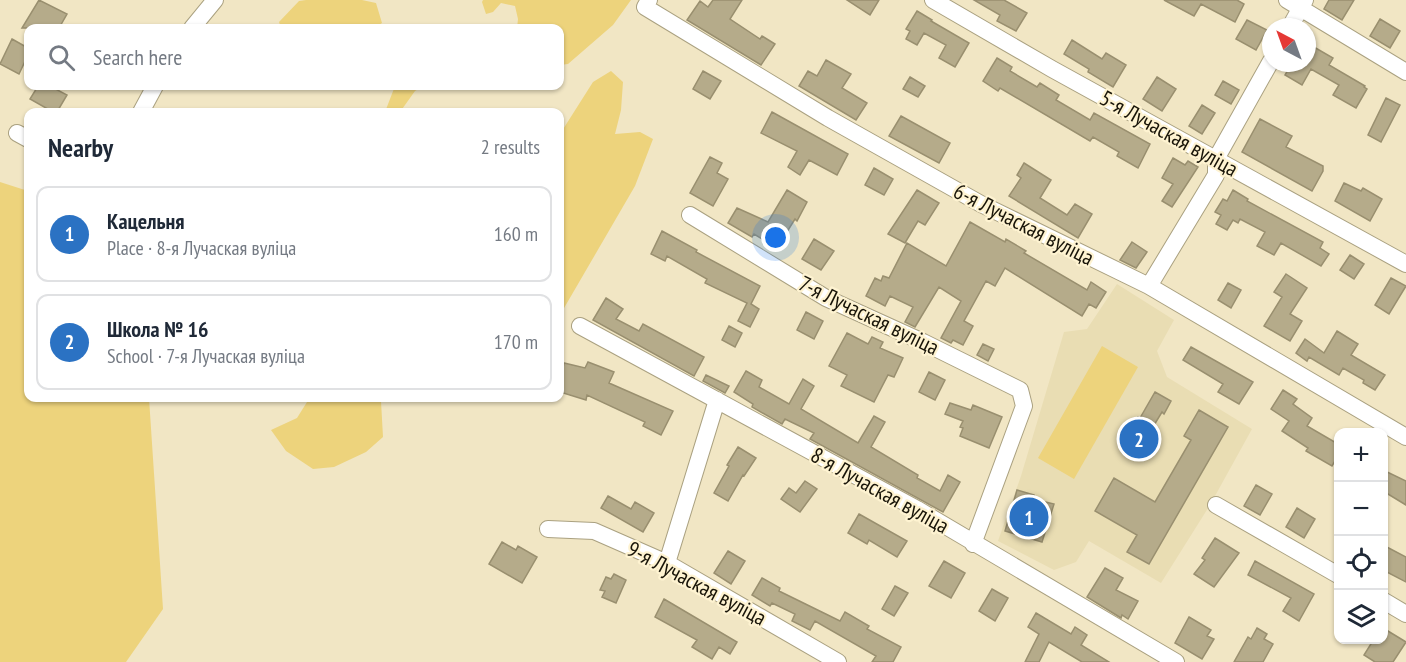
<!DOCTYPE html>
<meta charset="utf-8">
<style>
body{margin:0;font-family:"PT Sans Narrow",sans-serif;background:#f2f2f3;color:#1f2937}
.controls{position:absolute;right:18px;bottom:18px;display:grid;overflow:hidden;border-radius:12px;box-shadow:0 2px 4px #0004}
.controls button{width:54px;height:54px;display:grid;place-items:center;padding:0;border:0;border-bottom:2px solid #e0e1e3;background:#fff;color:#1f2937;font:30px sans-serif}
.compass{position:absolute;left:1262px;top:18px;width:54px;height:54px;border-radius:50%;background:#fff;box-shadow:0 2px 4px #0004;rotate:319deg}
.you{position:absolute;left:776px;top:238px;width:21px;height:21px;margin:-15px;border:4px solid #fff;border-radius:50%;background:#1a73e8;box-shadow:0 0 0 9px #1a73e833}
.badge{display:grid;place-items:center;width:39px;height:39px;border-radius:50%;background:#2b72c3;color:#fff;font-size:20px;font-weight:700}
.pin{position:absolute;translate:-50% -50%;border:3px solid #fff;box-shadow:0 2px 6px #0006}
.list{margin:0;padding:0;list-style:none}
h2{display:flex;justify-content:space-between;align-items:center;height:78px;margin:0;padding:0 24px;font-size:26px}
h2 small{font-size:20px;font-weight:400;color:#747a83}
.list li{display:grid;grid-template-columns:39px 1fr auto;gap:18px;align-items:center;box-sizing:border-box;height:96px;margin:0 12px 12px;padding:0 12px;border:2px solid #e0e1e3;border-radius:12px}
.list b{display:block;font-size:22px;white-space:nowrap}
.list p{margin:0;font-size:20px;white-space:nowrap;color:#747a83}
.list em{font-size:20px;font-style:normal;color:#747a83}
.icon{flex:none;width:33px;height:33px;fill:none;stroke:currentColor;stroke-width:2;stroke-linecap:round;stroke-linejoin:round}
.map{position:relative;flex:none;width:1406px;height:662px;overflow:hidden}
.search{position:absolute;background:#fff;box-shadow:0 2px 4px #0004;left:24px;top:24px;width:540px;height:66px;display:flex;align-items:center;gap:15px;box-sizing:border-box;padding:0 21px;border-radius:12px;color:#747a83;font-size:22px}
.panel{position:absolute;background:#fff;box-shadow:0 2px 4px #0004;left:24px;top:108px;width:540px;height:294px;border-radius:12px}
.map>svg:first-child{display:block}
.built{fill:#e9ddb3}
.green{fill:#edd37c}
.building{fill:#b5ab8a;stroke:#998f6f;stroke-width:1.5}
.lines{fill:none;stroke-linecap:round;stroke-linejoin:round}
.minor-casing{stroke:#aaa180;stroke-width:18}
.minor{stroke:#fff;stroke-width:16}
.labels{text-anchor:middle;stroke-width:4.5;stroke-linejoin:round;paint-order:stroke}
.street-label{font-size:22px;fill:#181408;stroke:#fef3d1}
</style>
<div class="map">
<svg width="1406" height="662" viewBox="0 0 1406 662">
<rect width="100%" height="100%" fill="#f1e6c4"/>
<!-- built -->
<path class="built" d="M1117,284l57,36 -17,31 10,26 85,52 -42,76 -49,78 -72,-42 -13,21 -22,8 -56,-29 23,-65 43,-144 23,-3z"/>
<!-- green -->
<path class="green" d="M306,0h56l14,3 6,20 -8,5h-93l-2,-6 20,-21z
M483,0h148l-18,25 -45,39 -8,1v-37h-43l1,-9 -3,-13 -14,-3 -8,9 -7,2 -4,-12z
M611,71l12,11 -2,28 -6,24 25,-2 13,7 -18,47 -75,129v-181l33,-52z
M395,86h28l-8,5 -15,21h-15z
M0,182l28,9v207h121l14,211 -37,53h-126z
M1102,346l36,21 -64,112 -36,-21z
M304,398h80l-3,3 2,36 -17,15 -32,15 -21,2 -27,-18 -15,-21 26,-12 10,-16z"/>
<!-- building -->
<path class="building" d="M39,0l28,14 -8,14h-37z
M713,0h29l-12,19 30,20 2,-3 13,8 -14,21 -74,-45 13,-19 8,6z
M847,0h32l-9,15z
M974,0h30l23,13 -11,18 -19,-10 3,-6z
M1164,0h73l7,4 -9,18 -34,-18 -7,12z
M1329,0h25l-12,20 -18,-11z
M917,11l15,9 -1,1 38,22 -14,24 -16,-9 7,-13 -22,-12 -7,12 -11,-6 4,-8 -4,-2z
M1380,19l20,12 -10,17 -20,-12z
M1247,20l20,10 -11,20 -20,-11z
M12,39l16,9v7l-9,19 -19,-10z
M1072,40l30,19 4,-6 20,12 -13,22 -25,-15 1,-3 -25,-15z
M1307,43l26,15 -4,7 36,21 -1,1 3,2 -11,19 -23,-13 6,-10 -28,-16 -9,16 -17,-10 7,-12h15z
M997,58l15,9 -2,4 27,16 3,-4 19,12 -3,5 34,20 4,-7 56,31 -12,24 -21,-12 2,-4 -26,-15 -3,4 -90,-53 -2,3 -15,-10z
M826,60l25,14 -9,14 25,15 -11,17 -57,-34 9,-15 9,5z
M703,71l18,10 -11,18 -17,-10z
M910,77l15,9 -7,11 -15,-8z
M1157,77l19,12 -14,22 -19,-12z
M1223,81l16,9 -8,14 -16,-9z
M38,86h12l17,9 -10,17h-4l-23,-13z
M1386,98l14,7 -19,37 -13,-7z
M1202,105l13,8 -13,21 -13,-8z
M772,112l76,42 -11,21 -28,-15 -9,15 -12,-8 9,-16 -36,-18z
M901,116l49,27 -11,20 -50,-27z
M1260,119l32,17 -6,11 37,19v5l-11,20 -70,-39z
M710,157l12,6 -5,10 11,6 -15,27 -23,-13z
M1173,158l12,7 3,-4 10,6 -26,40 -10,-6 11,-17 -11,-6z
M1024,163l27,17 -11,18 27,17 8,-11 17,10 -14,24 -69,-42 12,-18 -4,-3z
M874,168l19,11 -9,16 -19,-10z
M1344,183l17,8 2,-3 19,11 -12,22 -35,-20z
M787,190l20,12 -10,19 -2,-2 -18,29 -23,-14 -2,3 -24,-14 9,-15 31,14z
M917,190l22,13 -14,22 -7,-4 -13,22 -17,-9z
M1233,190l15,9 -1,2 76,41 -3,6 9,6 -8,12 -40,-23 -7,12 -17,-9 8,-14 -25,-13 -2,4 -5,-3 -6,10 -11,-6 5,-9 -6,-3 8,-13 4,2z
M970,222l35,20 1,-3 20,12 -2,2 63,37 4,-8 15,10 -10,16 -7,-4 -7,12 -77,-48 -10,18 -9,-5 -22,40 9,5 -10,19 -10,-5 -2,3 -10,-5 20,-37 -22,-14 -24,40 -10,-5 8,-15 -23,-11 -5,10 -19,-10 9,-18 6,3 2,-5 6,2 18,-35 39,23z
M662,231l35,19 -1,2 64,34 -9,18 8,5 -9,18 -12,-6 9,-18 -42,-20 2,-4 -40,-23 -2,5 -14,-7z
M814,239l20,12 -13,19 -19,-11z
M1132,242l15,10 -11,16 -16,-8z
M1350,255l14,9 -10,15 -14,-9z
M1286,274l21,14 -17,26 12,7 -12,20 -26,-15 18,-29 -8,-5z
M1391,278l15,8 -17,28 -14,-9z
M1228,283l13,7 -10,18 -13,-8z
M606,298l17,11 -7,10 23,12 4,-7 61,33 -10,19 -101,-56z
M806,312l17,9 -9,18 -17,-9z
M729,326l13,7 -7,14 -13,-7z
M1337,331l21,13 -7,11 34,20 -10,15 -12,-7 1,-3 -21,-12 -4,7 -30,-18 -2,4 -11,-8 9,-14 19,14z
M847,333l21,11 4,-7 11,5 -3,6 23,10 -9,19 -6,-2 -14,27 -33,-16 6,-11 -18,-9z
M983,344l11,5 -6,12 -11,-6z
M1191,347l62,35 -14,22 -21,-12 5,-8 -40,-24z
M588,362l26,10 -5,11 64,28 -12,24 -18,-9 2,-4 -58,-27 -1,5 -26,-8v-20h2l2,-9 21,5z
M746,371l16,9 -3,7 30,17 14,-25 11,7 -13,23 57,34 16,-27 11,6 -14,25 47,28 -1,3 23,13 8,-16 12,7 -17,30 -133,-73 4,-6 -29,-14 -3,5 -30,-17 1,-3 -19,-12z
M929,372l16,8 -10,20 -16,-8z
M706,375l23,11 -4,7 -22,-12z
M1283,390l14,9 -4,5 19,14 -5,8 31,18v12l-6,10 -26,-15 2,-3 -26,-17 7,-10 -18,-12z
M1155,392l16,9 -7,13 -2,-2 -17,28 -16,-9 9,-14 2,1z
M950,403l21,7 2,-5 29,12 -13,31 -29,-12 3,-8 -3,-1 3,-6 -18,-7z
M1199,410l29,17 -79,137 -22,-12 10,-17 -42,-24 19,-33 41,24 36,-62 -7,-4z
M738,447l18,11 -12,18 -1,-1 -15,26 -14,-8 15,-27 -2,-1z
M1383,470l23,11v24l-23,-14z
M805,481l12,8 -17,23 -19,-13 8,-11 7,5z
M1256,485l16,9 -12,21 -16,-9z
M1017,490l17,5 -1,4 21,5 -12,38 -37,-11z
M608,496l23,13 4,-7 19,11 -11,19 -42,-24z
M1297,508l18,11 -11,19 -18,-11z
M859,514l48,27 -10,16 -28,-17 -2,4 -19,-11z
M1215,538l24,15 -25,34 -20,-13 11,-14 -3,-2z
M502,542l14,8 2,-4 19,11 -15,26 -33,-19z
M1383,545l23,12v25l-23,-12z
M728,551l17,10 -14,23 -17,-11z
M944,561l21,12 -14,25 -22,-12z
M1255,561l59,33 -15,27 -16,-10 8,-13 -43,-23z
M1105,568l18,10 -7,12 22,11 -10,18 -6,-4 -1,3 -34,-21z
M614,574l12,6 -10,23 -14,-6 3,-6 -5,-1 6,-13 5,2z
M762,578l18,10 -1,3 61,30 5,-9 24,14 -2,3 34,18 -8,15h-21l4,-6 -61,-35 -5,9 -18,-9 3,-7 -23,-11 -2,3 -18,-11z
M895,586l13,7 -14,23 -12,-7z
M992,589l16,9 -13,23 -16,-10z
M664,599l73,43 -7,12 -11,-7 -7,12 -20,-12 5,-7 -42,-23z
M1036,613l35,21 4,-7 12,8 -6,10 28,17h-27l-33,-20 -10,20h-14l14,-28 -11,-7z
M1189,617l22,13 -4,6 7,3 -12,20 -27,-16z
M1257,628l10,6 -3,5 9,5 -10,18h-29l14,-25 3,2z
M1383,628l23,14 -13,20h-18l-11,-7 10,-16h9z"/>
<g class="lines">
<defs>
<path id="minor" d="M649,0l-4,7 183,111 153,86 168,82 257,151
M933,0l119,69 354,195
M1287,0l119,72
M1290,27l15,-27
M192,28l23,-28
M141,112l14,-26
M17,133l11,6
M690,215l136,83 97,44 97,48 4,16 -51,138
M1149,286l67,-111v-16l55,-98
M580,326l337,183 259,153
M1216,505l122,70
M548,529l46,2 73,32 171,99
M667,563l50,-163
M1384,601l22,13"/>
</defs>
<!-- minor casing -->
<use href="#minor" class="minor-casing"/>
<!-- minor -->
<use href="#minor" class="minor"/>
</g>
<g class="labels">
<!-- street labels -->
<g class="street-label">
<text transform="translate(1169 133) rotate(29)" y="8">5-я Лучаская вуліца</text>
<text transform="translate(1024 224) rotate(27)" y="8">6-я Лучаская вуліца</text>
<text transform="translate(869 315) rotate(26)" y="8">7-я Лучаская вуліца</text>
<text transform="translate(880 490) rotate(29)" y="8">8-я Лучаская вуліца</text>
<text transform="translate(697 583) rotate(28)" y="8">9-я Лучаская вуліца</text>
</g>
</g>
</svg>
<div class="controls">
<button>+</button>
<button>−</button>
<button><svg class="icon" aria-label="locate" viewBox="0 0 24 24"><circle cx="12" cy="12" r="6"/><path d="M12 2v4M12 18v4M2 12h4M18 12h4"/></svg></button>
<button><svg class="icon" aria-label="layers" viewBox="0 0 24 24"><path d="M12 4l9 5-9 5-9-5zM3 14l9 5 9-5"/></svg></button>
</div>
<svg class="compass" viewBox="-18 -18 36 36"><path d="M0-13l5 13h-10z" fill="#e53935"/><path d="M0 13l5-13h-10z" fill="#747a83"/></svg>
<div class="you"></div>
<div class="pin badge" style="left:1029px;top:517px">1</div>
<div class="pin badge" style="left:1139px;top:439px">2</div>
<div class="search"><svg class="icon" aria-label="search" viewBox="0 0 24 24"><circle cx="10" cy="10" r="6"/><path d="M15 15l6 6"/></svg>Search here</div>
<section class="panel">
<h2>Nearby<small>2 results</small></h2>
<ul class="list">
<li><span class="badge">1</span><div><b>Кацельня</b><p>Place · 8-я Лучаская вуліца</p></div><em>160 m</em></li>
<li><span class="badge">2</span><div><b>Школа № 16</b><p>School · 7-я Лучаская вуліца</p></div><em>170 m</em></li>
</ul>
</section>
</div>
